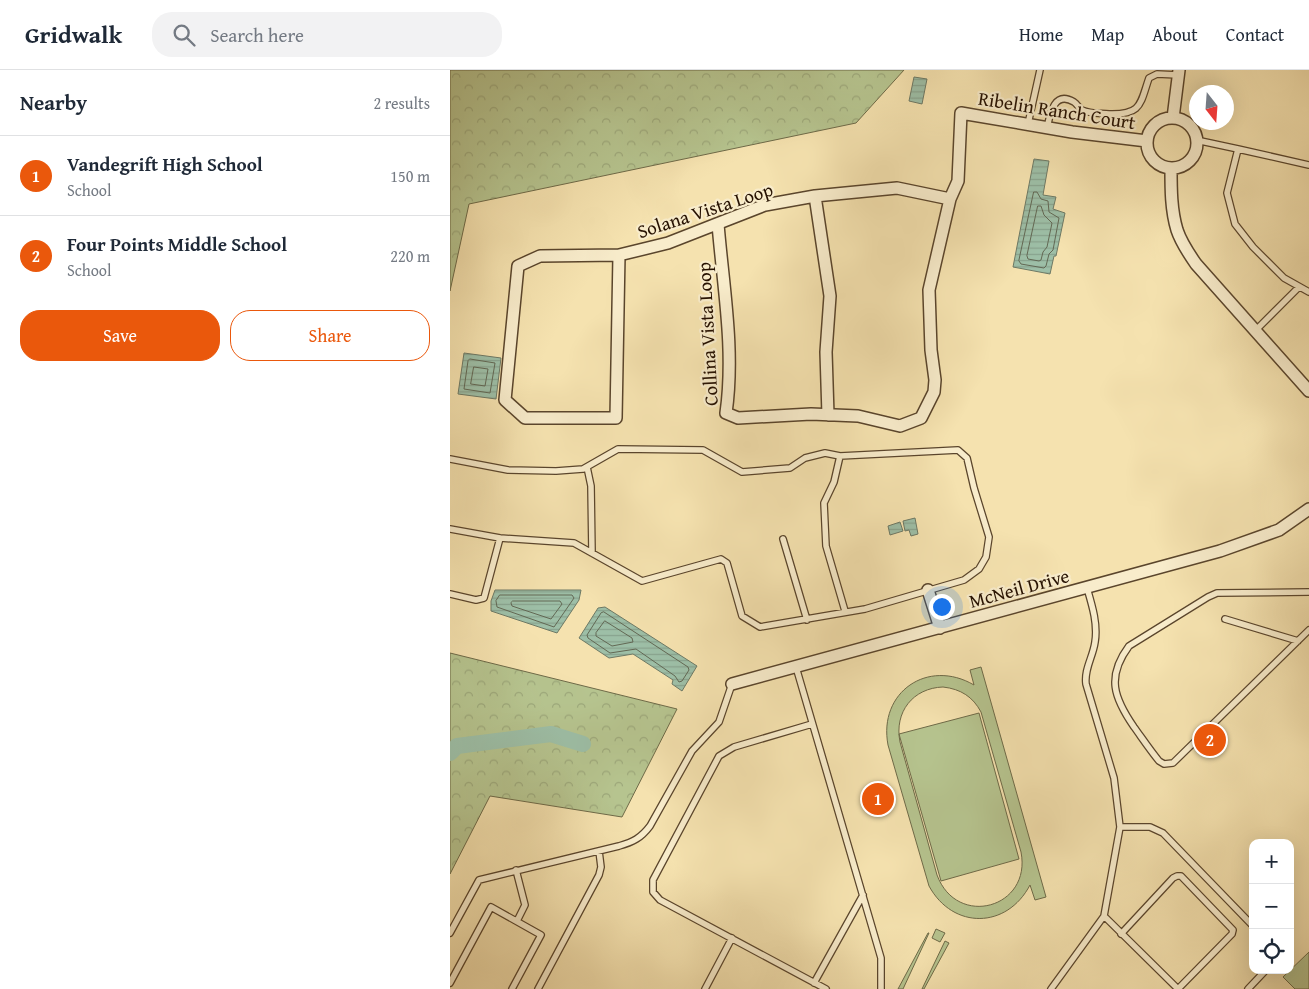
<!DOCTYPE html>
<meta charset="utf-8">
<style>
body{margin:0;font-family:"Gentium Book Plus",serif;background:#f2f2f3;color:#1f2937}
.controls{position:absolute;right:15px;bottom:15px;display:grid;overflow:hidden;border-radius:10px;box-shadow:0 5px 20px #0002}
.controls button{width:45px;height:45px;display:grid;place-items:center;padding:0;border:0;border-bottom:1px solid #e0e1e3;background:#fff;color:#1f2937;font:25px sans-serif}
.compass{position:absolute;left:739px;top:15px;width:45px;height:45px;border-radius:50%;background:#fff;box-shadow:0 5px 20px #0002;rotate:163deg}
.you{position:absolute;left:491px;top:536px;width:18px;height:18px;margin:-12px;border:4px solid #fff;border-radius:50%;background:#1a73e8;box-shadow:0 0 0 8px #1a73e833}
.badge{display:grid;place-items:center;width:32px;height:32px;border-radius:50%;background:#ea580c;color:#fff;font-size:16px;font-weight:700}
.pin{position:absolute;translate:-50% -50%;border:2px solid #fff;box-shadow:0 1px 5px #0006}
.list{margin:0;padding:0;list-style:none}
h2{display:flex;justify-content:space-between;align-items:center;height:65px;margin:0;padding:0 20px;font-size:21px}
h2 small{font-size:16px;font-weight:400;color:#747a83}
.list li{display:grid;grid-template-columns:32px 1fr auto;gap:15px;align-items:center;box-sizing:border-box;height:80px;padding:0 20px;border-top:1px solid #e0e1e3}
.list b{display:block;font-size:19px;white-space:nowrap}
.list p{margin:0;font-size:16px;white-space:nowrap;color:#747a83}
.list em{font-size:16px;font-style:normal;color:#747a83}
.actions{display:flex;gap:10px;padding:15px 20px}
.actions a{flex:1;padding:11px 0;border:1px solid #ea580c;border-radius:20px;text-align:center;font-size:18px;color:#ea580c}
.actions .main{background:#ea580c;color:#fff}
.icon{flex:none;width:28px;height:28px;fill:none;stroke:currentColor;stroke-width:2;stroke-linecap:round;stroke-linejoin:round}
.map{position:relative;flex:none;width:859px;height:919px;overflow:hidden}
header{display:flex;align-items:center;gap:30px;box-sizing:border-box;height:70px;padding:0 25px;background:#fff;border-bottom:1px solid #e0e1e3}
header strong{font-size:24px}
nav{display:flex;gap:28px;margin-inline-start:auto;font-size:18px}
.search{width:350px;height:45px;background:#f2f2f3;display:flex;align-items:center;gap:12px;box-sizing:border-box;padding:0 18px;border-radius:20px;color:#747a83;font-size:19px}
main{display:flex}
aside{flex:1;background:#fff}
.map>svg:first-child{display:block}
.forest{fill:url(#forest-crowns);stroke:#6e6a48}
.pitch{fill:#b6c48f;stroke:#6e6a48;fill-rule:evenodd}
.water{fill:url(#water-rules);stroke:#6d7965}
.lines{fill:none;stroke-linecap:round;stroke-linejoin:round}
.shore{stroke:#626854;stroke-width:1}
.river{stroke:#9dbfa7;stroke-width:16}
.service-casing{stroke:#5a452c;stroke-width:8}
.minor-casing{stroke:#5a452c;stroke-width:14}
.service{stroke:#f8eccb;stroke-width:5.5}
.minor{stroke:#f8eccb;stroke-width:11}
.labels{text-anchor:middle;stroke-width:4.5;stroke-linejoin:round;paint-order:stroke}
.street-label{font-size:19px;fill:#261101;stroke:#f8eccb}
</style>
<header>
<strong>Gridwalk</strong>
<div class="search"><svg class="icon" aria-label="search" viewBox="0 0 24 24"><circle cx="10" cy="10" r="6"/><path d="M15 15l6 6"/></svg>Search here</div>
<nav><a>Home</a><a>Map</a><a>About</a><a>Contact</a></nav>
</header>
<main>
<aside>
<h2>Nearby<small>2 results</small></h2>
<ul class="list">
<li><span class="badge">1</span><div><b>Vandegrift High School</b><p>School</p></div><em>150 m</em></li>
<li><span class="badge">2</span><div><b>Four Points Middle School</b><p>School</p></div><em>220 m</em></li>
</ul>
<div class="actions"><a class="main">Save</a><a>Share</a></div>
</aside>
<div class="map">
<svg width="859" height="919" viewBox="0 0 859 919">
<defs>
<pattern id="forest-crowns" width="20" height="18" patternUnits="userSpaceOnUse" patternTransform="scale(1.25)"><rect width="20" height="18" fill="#b6c48f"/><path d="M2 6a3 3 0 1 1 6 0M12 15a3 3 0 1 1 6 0" fill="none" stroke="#9ca77a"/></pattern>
<pattern id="water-rules" width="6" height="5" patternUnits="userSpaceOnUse" patternTransform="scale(1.25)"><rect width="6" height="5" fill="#9dbfa7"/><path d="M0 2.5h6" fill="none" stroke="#87a38e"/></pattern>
</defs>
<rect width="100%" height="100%" fill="#f5e2af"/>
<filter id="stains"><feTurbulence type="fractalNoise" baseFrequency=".004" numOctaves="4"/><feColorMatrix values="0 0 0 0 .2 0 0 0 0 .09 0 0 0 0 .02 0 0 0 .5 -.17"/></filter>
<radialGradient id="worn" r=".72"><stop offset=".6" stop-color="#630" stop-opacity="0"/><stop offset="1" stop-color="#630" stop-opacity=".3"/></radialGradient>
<!-- forest -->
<path class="forest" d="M0,0h454l-48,53 -387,81 -19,87z
M0,583l227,56 -55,108 -132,-21 -40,78z"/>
<!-- pitch -->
<path class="pitch" d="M531,597l65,230 -11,3 -5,-15c-23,44 -77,45 -101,1l-41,-141c-10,-53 40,-87 86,-60l-4,-15zM493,617c18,2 30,10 38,25l40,140c11,56 -64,77 -84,23l-37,-133c-6,-30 13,-54 43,-55z
M529,643l40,146 -78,22 -42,-147z
M486,859l9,4 -5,9 -8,-4z
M478,863h1l-26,56h-5z
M495,871l4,2 -25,46h-2z
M859,882v37h-14l-12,-12z"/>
<!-- water -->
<path class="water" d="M464,7l13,2 -5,25 -13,-3z
M584,89l15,2 -6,34 13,2 -3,12 12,4 -9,43h-2l-4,18 -37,-7z
M14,283l37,5 -5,41 -38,-5z
M465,448l3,16 -7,2 -2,-6 -4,1 -2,-10z
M450,452l3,9 -13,4 -2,-9z
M45,520h86l-2,10 -22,33 -66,-22v-10z
M155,537l92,59 -15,25 -10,-7 1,-4 -40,-26 -24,4 -30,-20 19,-30z"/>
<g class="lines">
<!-- shore -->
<path class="shore" d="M584,122h3l4,7 7,2 1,11 10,6 -6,32 -4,4 -3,12 -2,2 -23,-4 -2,-3z
M588,136h3l3,9 8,8 -5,24 -4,5 -2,8 -2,1 -11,-2 -1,-3z
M20,289l25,4 -5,30 -26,-4 4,-28z
M24,297l14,2 -3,17 -14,-2z
M50,525h72l2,3 -20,29 -57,-20 -1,-6z
M63,531h47l2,3 -11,15 -39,-13 -1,-3z
M154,542l84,55 1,3 -7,11 -3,1 -4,-6 -39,-27 -26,4 -22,-15 -1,-3 14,-22z
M155,551l27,17 1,4 -21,4 -16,-10v-3z"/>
<!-- river -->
<path class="river" d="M0,683l7,-7 94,-12 32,10"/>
<defs>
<path id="service" d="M578,54l12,-54
M597,58c3,-14 7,-38 27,-26 3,2 5,6 8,8 8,4 19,3 27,4 33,1 31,-10 40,-36l8,-4 21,1
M746,70l42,9
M859,95l-71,-16 -11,44 8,31 18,23 31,31 25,14
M805,261l44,-44
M0,389l58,11 48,1 27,-2 35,-20 85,1 39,22 48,-4 15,-10 20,-5 15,3 -6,26 -10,21 2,43 19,65
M137,397l4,19 1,67
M0,459l50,9 74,5 68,38 79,-22 6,4 15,53 18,11 105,-18 99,-29 15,-11 7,-12 3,-20 -15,-49 -7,-30 -9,-8 -118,6
M333,469l24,81
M859,522l-92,1 -9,4 -79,49c-23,31 -15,52 5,81 8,11 16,23 25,34l5,3 9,-1 136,-133
M0,524l26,6 8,-2 16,-60
M775,549l73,22
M346,597l85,291v31
M362,654l-78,23 -15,9 -66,124v12l7,8 166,89
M670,757h30l13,6 90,93
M66,800l9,35 -8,16
M654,846l74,73
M0,863l29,-53 140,-34c14,-4 22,-8 31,-20l42,-75 27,-29 13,-38
M671,864l52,-56 4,-2h4l52,54 -1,4 -54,55
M0,913l41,-76 50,28 -29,54
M364,913l49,-88
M88,919l61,-114 2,-8 -2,-16
M255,919l27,-51
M601,919l53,-73 16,-89 -6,-49 -28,-94c-2,-15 7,-27 9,-42 3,-18 -3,-37 -8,-54
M798,919l18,-19"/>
<path id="minor" d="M723,48l6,-48
M697 73a25 25 0 1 1 50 0a25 25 0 1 1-50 0Z
M721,98c0,21 0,42 6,62 4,12 12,24 19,34l113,127
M365,126l15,100 -4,56 2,63
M268,154c5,62 17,126 8,189l12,5 73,-4 47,2 42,10 21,-8 13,-26 1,-12 -4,-30 -2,-60 21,-91 8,-18 3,-68 111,19 75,9
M169,185l-3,163h-91l-20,-18 13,-134 22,-10 79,-1 49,-12 97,-38 50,-9 82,-8 53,11
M478,520l12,38
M282,614l488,-133 59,-21 30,-21"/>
</defs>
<!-- service casing -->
<use href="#service" class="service-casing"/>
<!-- minor casing -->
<use href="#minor" class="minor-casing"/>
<!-- service -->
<use href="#service" class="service"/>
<!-- minor -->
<use href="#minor" class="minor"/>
</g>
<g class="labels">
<!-- street labels -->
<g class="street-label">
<text transform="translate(607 40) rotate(9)" y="7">Ribelin Ranch Court</text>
<text transform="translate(255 140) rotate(-18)" y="7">Solana Vista Loop</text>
<text transform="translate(257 264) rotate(-93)" y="7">Collina Vista Loop</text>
<text transform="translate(569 518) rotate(-15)" y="7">McNeil Drive</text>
</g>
</g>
<rect width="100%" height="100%" filter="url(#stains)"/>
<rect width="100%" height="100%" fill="url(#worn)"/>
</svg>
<div class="controls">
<button>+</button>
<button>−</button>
<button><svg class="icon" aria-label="locate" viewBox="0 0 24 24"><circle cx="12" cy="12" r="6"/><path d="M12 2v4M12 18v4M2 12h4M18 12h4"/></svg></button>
</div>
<svg class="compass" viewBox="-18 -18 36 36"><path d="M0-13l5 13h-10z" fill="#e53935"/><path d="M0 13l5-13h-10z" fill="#747a83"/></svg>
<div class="you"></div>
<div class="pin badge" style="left:428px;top:729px">1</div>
<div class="pin badge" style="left:760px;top:670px">2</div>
</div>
</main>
